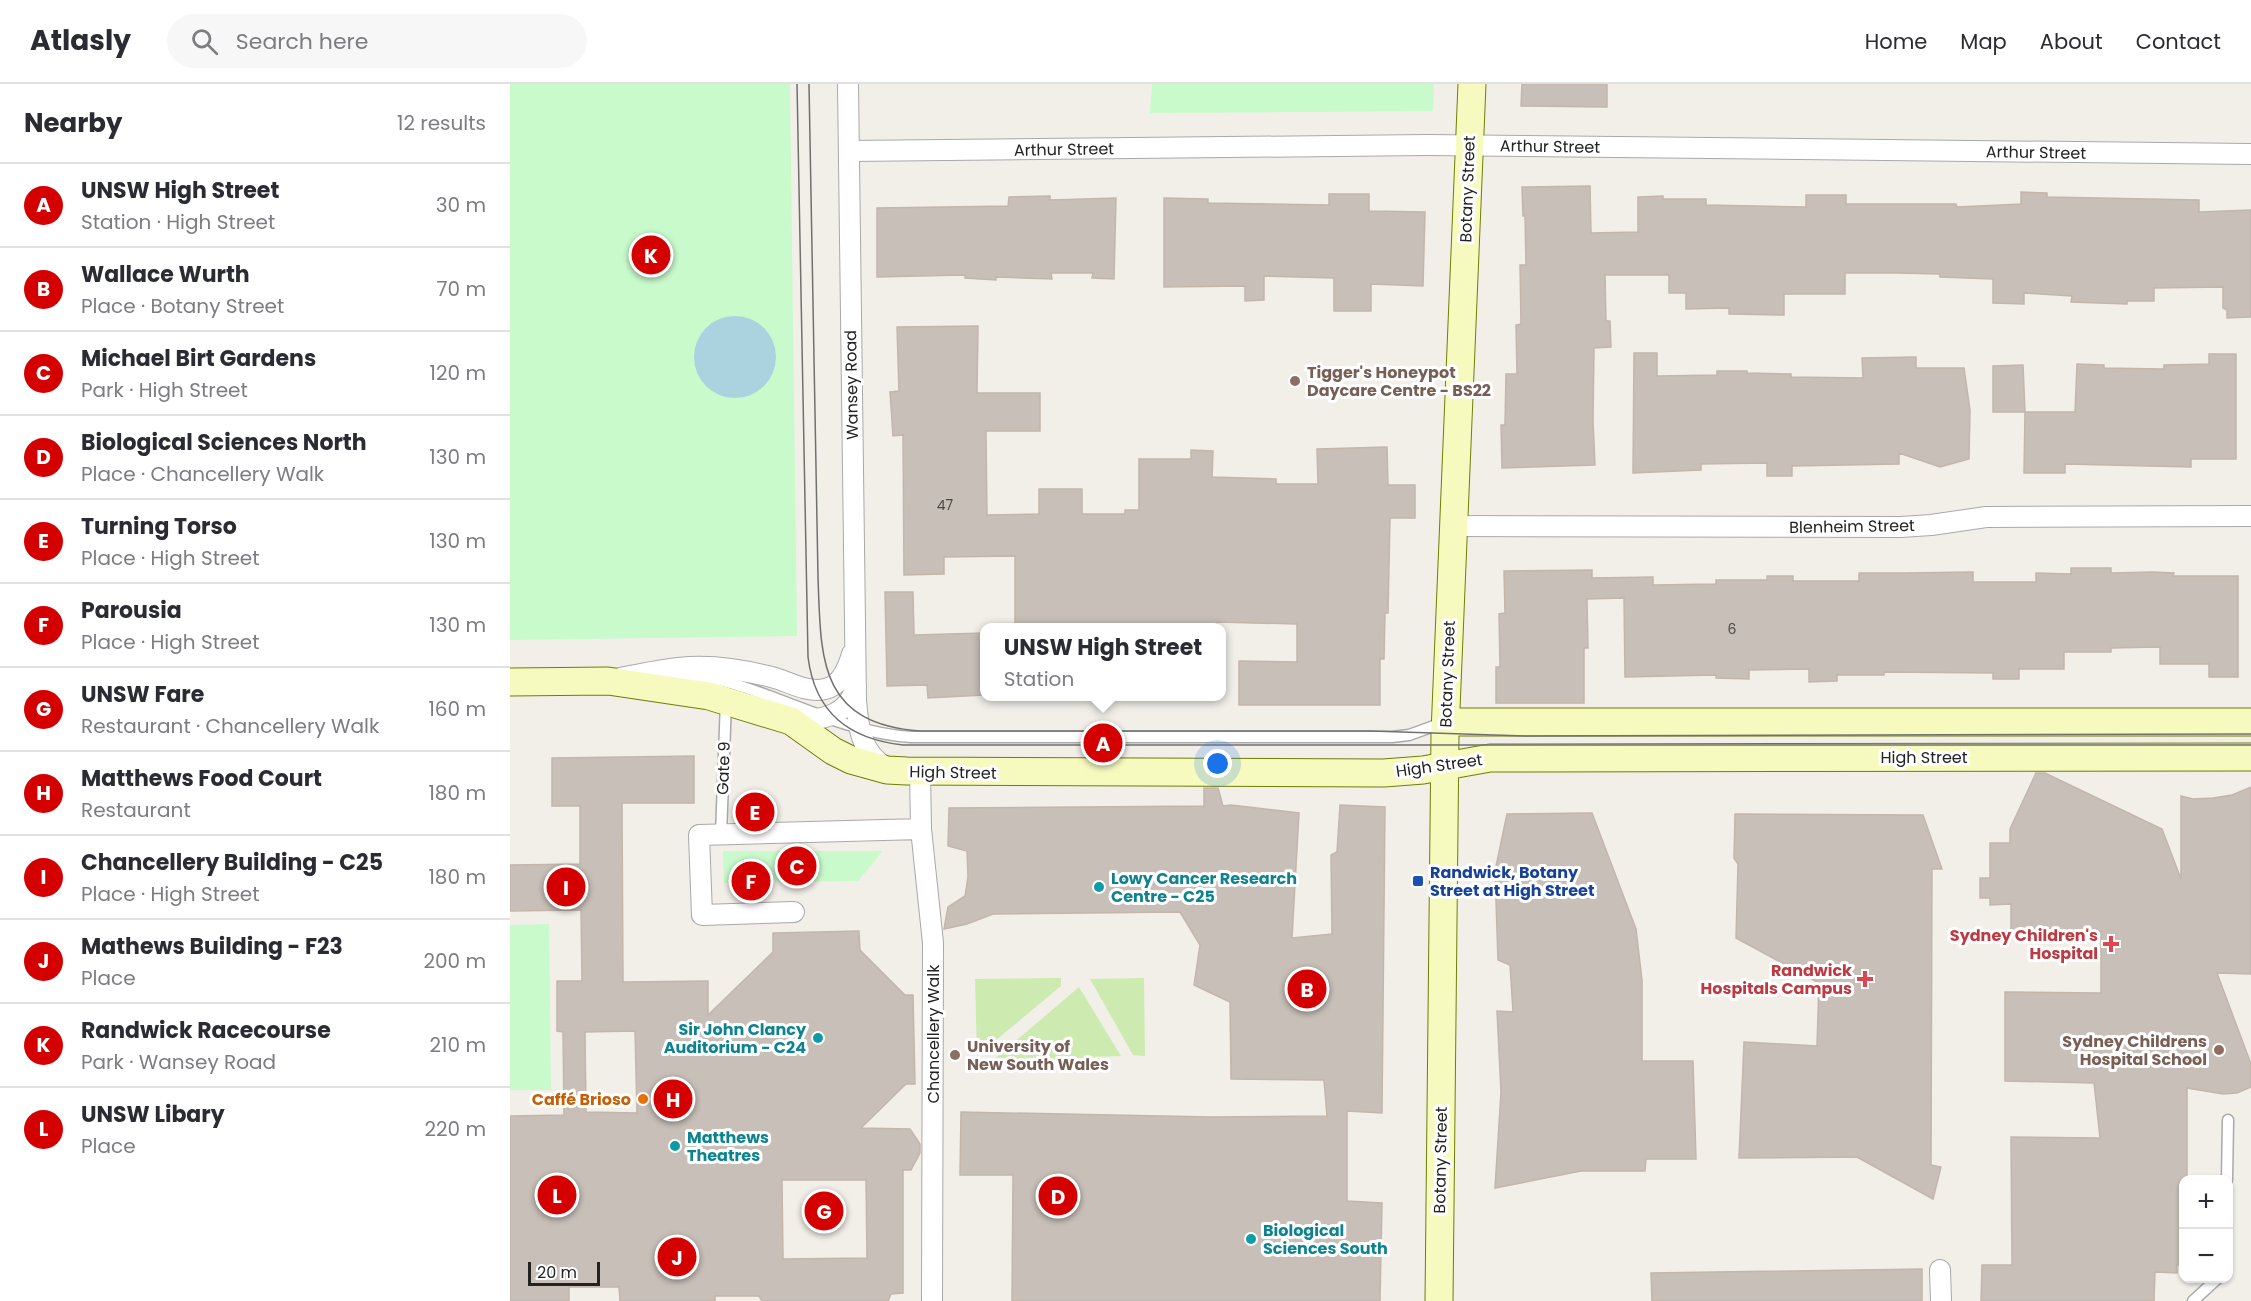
<!DOCTYPE html>
<meta charset="utf-8">
<style>
body{margin:0;font-family:Poppins,sans-serif;background:#f7f7f7;color:#2b2b33}
.controls{position:absolute;right:18px;bottom:18px;display:grid;overflow:hidden;border-radius:12px;box-shadow:0 2px 4px #0004}
.controls button{width:54px;height:54px;display:grid;place-items:center;padding:0;border:0;border-bottom:2px solid #e1e1e2;background:#fff;color:#2b2b33;font:30px sans-serif}
.scale{position:absolute;left:18px;bottom:15px;width:72px;box-sizing:border-box;padding-left:6px;border:3px solid #222;border-top:0;font-size:16px;line-height:21px;white-space:nowrap;color:#222;-webkit-text-stroke:4px #fff;paint-order:stroke}
.you{position:absolute;left:708px;top:680px;width:21px;height:21px;margin:-15px;border:4px solid #fff;border-radius:50%;background:#1a73e8;box-shadow:0 0 0 9px #1a73e833}
.badge{display:grid;place-items:center;width:39px;height:39px;border-radius:50%;background:#d40000;color:#fff;font-size:20px;font-weight:700}
.pin{position:absolute;translate:-50% -50%;border:3px solid #fff;box-shadow:0 2px 6px #0006}
.popup{position:absolute;left:470px;top:539px;width:246px;height:78px;box-sizing:border-box;display:grid;place-content:center;border-radius:12px;background:#fff;filter:drop-shadow(0 2px 4px #0005);font-size:20px;white-space:nowrap;color:#7c7c81}
.popup b{font-size:22px;color:#2b2b33}
.popup::after{content:'';position:absolute;left:50%;top:100%;margin-left:-12px;border:12px solid transparent;border-top-color:#fff}
.list{margin:0;padding:0;list-style:none}
h2{display:flex;justify-content:space-between;align-items:center;height:78px;margin:0;padding:0 24px;font-size:26px}
h2 small{font-size:20px;font-weight:400;color:#7c7c81}
.list li{display:grid;grid-template-columns:39px 1fr auto;gap:18px;align-items:center;box-sizing:border-box;height:84px;padding:0 24px;border-top:2px solid #e1e1e2}
.list b{display:block;font-size:22px;white-space:nowrap}
.list p{margin:0;font-size:20px;white-space:nowrap;color:#7c7c81}
.list em{font-size:20px;font-style:normal;color:#7c7c81}
.icon{flex:none;width:33px;height:33px;fill:none;stroke:currentColor;stroke-width:2;stroke-linecap:round;stroke-linejoin:round}
.map{position:relative;flex:none;width:1741px;height:1217px;overflow:hidden}
header{display:flex;align-items:center;gap:36px;box-sizing:border-box;height:84px;padding:0 30px;background:#fff;border-bottom:2px solid #e1e1e2}
header strong{font-size:28px}
nav{display:flex;gap:33px;margin-inline-start:auto;font-size:21px}
.search{width:420px;height:54px;background:#f7f7f7;display:flex;align-items:center;gap:15px;box-sizing:border-box;padding:0 21px;border-radius:33px;color:#7c7c81;font-size:22px}
main{display:flex}
aside{flex:1;background:#fff}
.map>svg:first-child{display:block}
.grass{fill:#cdebb0}
.park{fill:#c8facc}
.water{fill:#aad3df}
.building{fill:#c7bfb8;stroke:#c4b6ab;stroke-width:1.5;fill-rule:evenodd}
.lines{fill:none;stroke-linecap:round;stroke-linejoin:round}
.lane-casing{stroke:#a9a9a9;stroke-width:13}
.street-casing{stroke:#a9a9a9;stroke-width:22}
.secondary-casing{stroke:#707d05;stroke-width:29}
.lane{stroke:#fff;stroke-width:10}
.street{stroke:#fff;stroke-width:20}
.secondary{stroke:#f7fabf;stroke-width:27}
.tram{stroke:#707070;stroke-width:1.5}
.education-dot{fill:#8d6e63;stroke:#fff;stroke-width:2}
.transit-dot{fill:#1a4fb4;stroke:#fff;stroke-width:2}
.culture-dot{fill:#0f9aa8;stroke:#fff;stroke-width:2}
.health-dot{fill:#e0444e;stroke:#fff;stroke-width:2}
.food-dot{fill:#e8710a;stroke:#fff;stroke-width:2}
.labels{text-anchor:middle;stroke-width:6;stroke-linejoin:round;paint-order:stroke}
.number-label{font-size:14px;fill:#4b4948}
.street-label{font-size:16px;fill:#222;stroke:#fff}
.education-label{font-size:16px;font-weight:bold;fill:#785e54;stroke:#fff;text-anchor:start}
.transit-label{font-size:16px;font-weight:bold;fill:#164399;stroke:#fff;text-anchor:start}
.culture-label{font-size:16px;font-weight:bold;fill:#0d838f;stroke:#fff;text-anchor:start}
.health-label{font-size:16px;font-weight:bold;fill:#be3a42;stroke:#fff;text-anchor:end}
.food-label{font-size:16px;font-weight:bold;fill:#c56008;stroke:#fff;text-anchor:end}
</style>
<header>
<strong>Atlasly</strong>
<div class="search"><svg class="icon" aria-label="search" viewBox="0 0 24 24"><circle cx="10" cy="10" r="6"/><path d="M15 15l6 6"/></svg>Search here</div>
<nav><a>Home</a><a>Map</a><a>About</a><a>Contact</a></nav>
</header>
<main>
<aside>
<h2>Nearby<small>12 results</small></h2>
<ul class="list">
<li><span class="badge">A</span><div><b>UNSW High Street</b><p>Station · High Street</p></div><em>30 m</em></li>
<li><span class="badge">B</span><div><b>Wallace Wurth</b><p>Place · Botany Street</p></div><em>70 m</em></li>
<li><span class="badge">C</span><div><b>Michael Birt Gardens</b><p>Park · High Street</p></div><em>120 m</em></li>
<li><span class="badge">D</span><div><b>Biological Sciences North</b><p>Place · Chancellery Walk</p></div><em>130 m</em></li>
<li><span class="badge">E</span><div><b>Turning Torso</b><p>Place · High Street</p></div><em>130 m</em></li>
<li><span class="badge">F</span><div><b>Parousia</b><p>Place · High Street</p></div><em>130 m</em></li>
<li><span class="badge">G</span><div><b>UNSW Fare</b><p>Restaurant · Chancellery Walk</p></div><em>160 m</em></li>
<li><span class="badge">H</span><div><b>Matthews Food Court</b><p>Restaurant</p></div><em>180 m</em></li>
<li><span class="badge">I</span><div><b>Chancellery Building - C25</b><p>Place · High Street</p></div><em>180 m</em></li>
<li><span class="badge">J</span><div><b>Mathews Building - F23</b><p>Place</p></div><em>200 m</em></li>
<li><span class="badge">K</span><div><b>Randwick Racecourse</b><p>Park · Wansey Road</p></div><em>210 m</em></li>
<li><span class="badge">L</span><div><b>UNSW Libary</b><p>Place</p></div><em>220 m</em></li>
</ul>
</aside>
<div class="map">
<svg width="1741" height="1217" viewBox="0 0 1741 1217">
<rect width="100%" height="100%" fill="#f2efe9"/>
<!-- grass -->
<path class="grass" d="M551,894v8l-84,70 -2,-77z
M634,894l1,78 -12,-1 -43,-76z
M569,903l42,69 -33,1 -1,7 -97,-1z"/>
<!-- park -->
<path class="park" d="M0,0h280l7,552 -287,4z
M642,0h282l-1,27 -283,2z
M213,767h159v1l-24,29 -134,2z
M39,840l2,166h-41v-165z"/>
<!-- water -->
<path class="water" d="M184 273a41 41 0 1 1 82 0a41 41 0 1 1-82 0Z"/>
<!-- building -->
<path class="building" d="M1012,0h85v23l-86,-1z
M1080,102l1,47 47,-1v-35l25,-1v3h43v6l100,2v-12h40v9h110l1,3 64,-3v-12l26,1v4l152,3v12l52,-2v107l-24,1v-8l-4,-2v-21l-69,1v13h-27v3l-56,-2 1,-6 -48,-3v11l-31,-1v-24l-53,-2v-3l-44,-1h-51v21h-61v21l-55,-1v-6l-43,1v-16h-17v-18h-64l1,46h4l1,26 -17,1 -1,74 2,43 -93,3 -1,-43h4l1,-51h11l-1,-49 5,-1 -1,-59h6l-1,-49h-2l-1,-29z
M819,110h40v17l56,1 -2,74 -52,-2v27h-37v-33l-70,-2v24l-19,1v-15l-81,1v-89l44,1v4l121,2z
M540,112v4l66,-2 -2,81 -22,-1 1,-5h-42l1,6 -56,-2v3l-31,-2v-3l-88,2v-69l131,-2 1,-9z
M468,242l-1,67h63v38h-54l1,84 52,-1v-25h43v25h43v-4h14v-51h52v-9l22,1 -1,26 64,2v5h42l-1,-35 70,-2 1,38h27v33h-25l-2,95h-3l-1,46h-4v46h-141v-44l58,1v-38l-80,-2v5h-202v-71l-71,1v17l-40,1 -1,-140 -10,1 -3,-44 9,-1 -2,-64z
M1124,269h23v23l60,-1v-4h30v2l44,1v3l72,1 -1,-20 54,-1v11h48l6,42 -1,49 -29,8 -41,-14v11l-107,2v10h-25v-13l-66,1v6l-68,3z
M1699,270h27v105h-45v8l-126,-3v9h-41l1,-61h50l2,-48 27,1v3l60,1v-4l45,-1z
M1513,281l2,47h-32v-46z
M1561,484h40v5l41,-1 22,1 -1,3h65v101h-29v-13h-49v-17l-49,1v4h-47v17h-45v10h-26v-6l-109,-1v3h-47v6l-28,1v-13l-60,1v9l-33,-1v-3l-91,2 -1,-79 -37,1 1,49h-4v55h-88v-36h4l-1,-53 6,-1 -1,-42 88,-1v8l61,-1v8l63,-1v-4h51v-4h26v5h66v-8h45l69,-1v10h63v-9l35,1z
M375,508h28l1,43 70,-2v62l-56,3 -1,-13 -40,1z
M184,672v47h-72l1,179 85,-1v34l65,-63v-19l86,-2 1,19 45,45h8l2,89h-9l-45,44 49,1 10,15v9l-9,17h-8v123l-12,1 -3,7h-126l-3,-5h-44v5h-95l-1,-14h-50v14h-59v-185l54,-1 -1,-83 -6,-1v-50h25l-1,-71 -71,1v-46l70,-1v-58h-28v-48zM125,947l2,82 -51,-1 -1,-80zM272,1096h84l1,78 -84,1z
M1526,689h9l117,56 19,50v-83l12,3 20,-1 19,-3 19,-8v187l-34,-1 34,91v23l-14,6 -14,1 -36,-6v91h-3v86h-7v8l-22,-1 -1,29h-173l1,-36h30l-1,-128 89,1 -6,-55 -89,-2v-89l96,1v-61l-90,-1v-27l-21,1v-7h-10v-20h10v-35h20v-14z
M694,704h14l5,18 8,-1 68,8 -7,125 40,-4 -1,-79 6,-3 3,-47 45,2 -3,306 -35,-2v90l35,2 -2,98h-368l1,-126h-53l1,-63 251,5 115,-1 -3,-36 -93,-1 -1,-77 -36,-17 6,-40 -20,-33 -187,2 -26,10 -23,5 4,-22 17,-11 3,-19 -1,-26 -19,-5 1,-38 255,-2z
M1082,729l44,116 6,51v81h51l3,98h-50l-1,12h-64l-86,17 6,-96 -4,-81 16,1 -3,-47 -12,-5 -3,-89 12,-57z
M1225,730l188,1 19,54h-10l-1,296 10,2 -8,32 -76,-42 -118,1 5,-116 73,4 2,-63 -83,-45 2,-74 -4,-6z
M1412,1185v32h-270l-1,-28z"/>
<g class="lines">
<defs>
<path id="lane" d="M173,592c31,0 58,10 86,20 46,17 93,38 142,41h481l17,-2 36,-13
M211,751l5,-134
M1717,1096l1,-60
M1683,1217l25,-23"/>
<path id="street" d="M338,0l8,616c2,27 5,52 29,67
M340,67l577,-6 824,9
M943,442l448,1 30,-2 55,-8 265,-1
M110,594c40,-8 69,-15 110,-9 15,2 30,5 45,9 16,5 33,15 50,11 15,-3 23,-21 27,-35
M281,637c27,0 58,-4 65,-35
M410,688l1,57 12,114 -1,358
M284,828l-92,3 -3,-80 222,-6
M1430,1186l1,31"/>
<path id="secondary" d="M0,598l98,-1 101,15 82,25 42,30 18,9 36,10 20,1 477,2 39,-3 67,-12 761,-1
M936,638h805
M929,1217l6,-568 27,-649"/>
</defs>
<!-- lane casing -->
<use href="#lane" class="lane-casing"/>
<!-- street casing -->
<use href="#street" class="street-casing"/>
<!-- secondary casing -->
<use href="#secondary" class="secondary-casing"/>
<!-- lane -->
<use href="#lane" class="lane"/>
<!-- street -->
<use href="#street" class="street"/>
<!-- secondary -->
<use href="#secondary" class="secondary"/>
<!-- tram -->
<path class="tram" d="M287,0l11,573c7,56 41,82 95,88h1348
M299,0l9,493c3,82 0,146 102,154h451l154,5 726,-2"/>
</g>
<!-- markers -->
<g class="education-dot">
<circle cx="785" cy="297" r="6"/>
<circle cx="1709" cy="966" r="6"/>
<circle cx="445" cy="971" r="6"/>
</g>
<rect class="transit-dot" x="902" y="791" width="12" height="12" rx="3"/>
<g class="culture-dot">
<circle cx="589" cy="803" r="6"/>
<circle cx="308" cy="954" r="6"/>
<circle cx="165" cy="1062" r="6"/>
<circle cx="741" cy="1155" r="6"/>
</g>
<g class="health-dot">
<path d="M1598 851h6v6h6v6h-6v6h-6v-6h-6v-6h6z"/>
<path d="M1352 886h6v6h6v6h-6v6h-6v-6h-6v-6h6z"/>
</g>
<circle class="food-dot" cx="133" cy="1015" r="6"/>
<g class="labels">
<!-- number labels -->
<g class="number-label">
<text x="435" y="426">47</text>
<text x="1222" y="550">6</text>
</g>
<!-- street labels -->
<g class="street-label">
<text transform="translate(1040 62) rotate(1)" y="6">Arthur Street</text>
<text transform="translate(554 65) rotate(-1)" y="6">Arthur Street</text>
<text transform="translate(1526 68) rotate(1)" y="6">Arthur Street</text>
<text transform="translate(957 105) rotate(-88)" y="6">Botany Street</text>
<text transform="translate(341 301) rotate(-91)" y="6">Wansey Road</text>
<text transform="translate(1342 442) rotate(-1)" y="6">Blenheim Street</text>
<text transform="translate(937 590) rotate(-88)" y="6">Botany Street</text>
<text x="1414" y="679">High Street</text>
<text transform="translate(929 681) rotate(-8)" y="6">High Street</text>
<text transform="translate(213 684) rotate(-88)" y="6">Gate 9</text>
<text transform="translate(443 688) rotate(1)" y="6">High Street</text>
<text transform="translate(423 950) rotate(-90)" y="6">Chancellery Walk</text>
<text transform="translate(930 1076) rotate(-89)" y="6">Botany Street</text>
</g>
<!-- education labels -->
<g class="education-label">
<text x="797" y="294">Tigger's Honeypot<tspan x="797" dy="18">Daycare Centre - BS22</tspan></text>
<text x="1697" y="963" text-anchor="end">Sydney Childrens<tspan x="1697" dy="18">Hospital School</tspan></text>
<text x="457" y="968">University of<tspan x="457" dy="18">New South Wales</tspan></text>
</g>
<!-- transit labels -->
<g class="transit-label">
<text x="920" y="794">Randwick, Botany<tspan x="920" dy="18">Street at High Street</tspan></text>
</g>
<!-- culture labels -->
<g class="culture-label">
<text x="601" y="800">Lowy Cancer Research<tspan x="601" dy="18">Centre - C25</tspan></text>
<text x="296" y="951" text-anchor="end">Sir John Clancy<tspan x="296" dy="18">Auditorium - C24</tspan></text>
<text x="177" y="1059">Matthews<tspan x="177" dy="18">Theatres</tspan></text>
<text x="753" y="1152">Biological<tspan x="753" dy="18">Sciences South</tspan></text>
</g>
<!-- health labels -->
<g class="health-label">
<text x="1588" y="857">Sydney Children's<tspan x="1588" dy="18">Hospital</tspan></text>
<text x="1342" y="892">Randwick<tspan x="1342" dy="18">Hospitals Campus</tspan></text>
</g>
<!-- food labels -->
<g class="food-label">
<text x="121" y="1021">Caffé Brioso</text>
</g>
</g>
</svg>
<div class="controls">
<button>+</button>
<button>−</button>
</div>
<div class="scale">20 m</div>
<div class="you"></div>
<div class="pin badge" style="left:593px;top:659px">A</div>
<div class="popup"><b>UNSW High Street</b>Station</div>
<div class="pin badge" style="left:797px;top:905px">B</div>
<div class="pin badge" style="left:287px;top:782px">C</div>
<div class="pin badge" style="left:548px;top:1112px">D</div>
<div class="pin badge" style="left:245px;top:728px">E</div>
<div class="pin badge" style="left:241px;top:797px">F</div>
<div class="pin badge" style="left:314px;top:1127px">G</div>
<div class="pin badge" style="left:163px;top:1015px">H</div>
<div class="pin badge" style="left:56px;top:803px">I</div>
<div class="pin badge" style="left:167px;top:1173px">J</div>
<div class="pin badge" style="left:141px;top:171px">K</div>
<div class="pin badge" style="left:47px;top:1111px">L</div>
</div>
</main>
